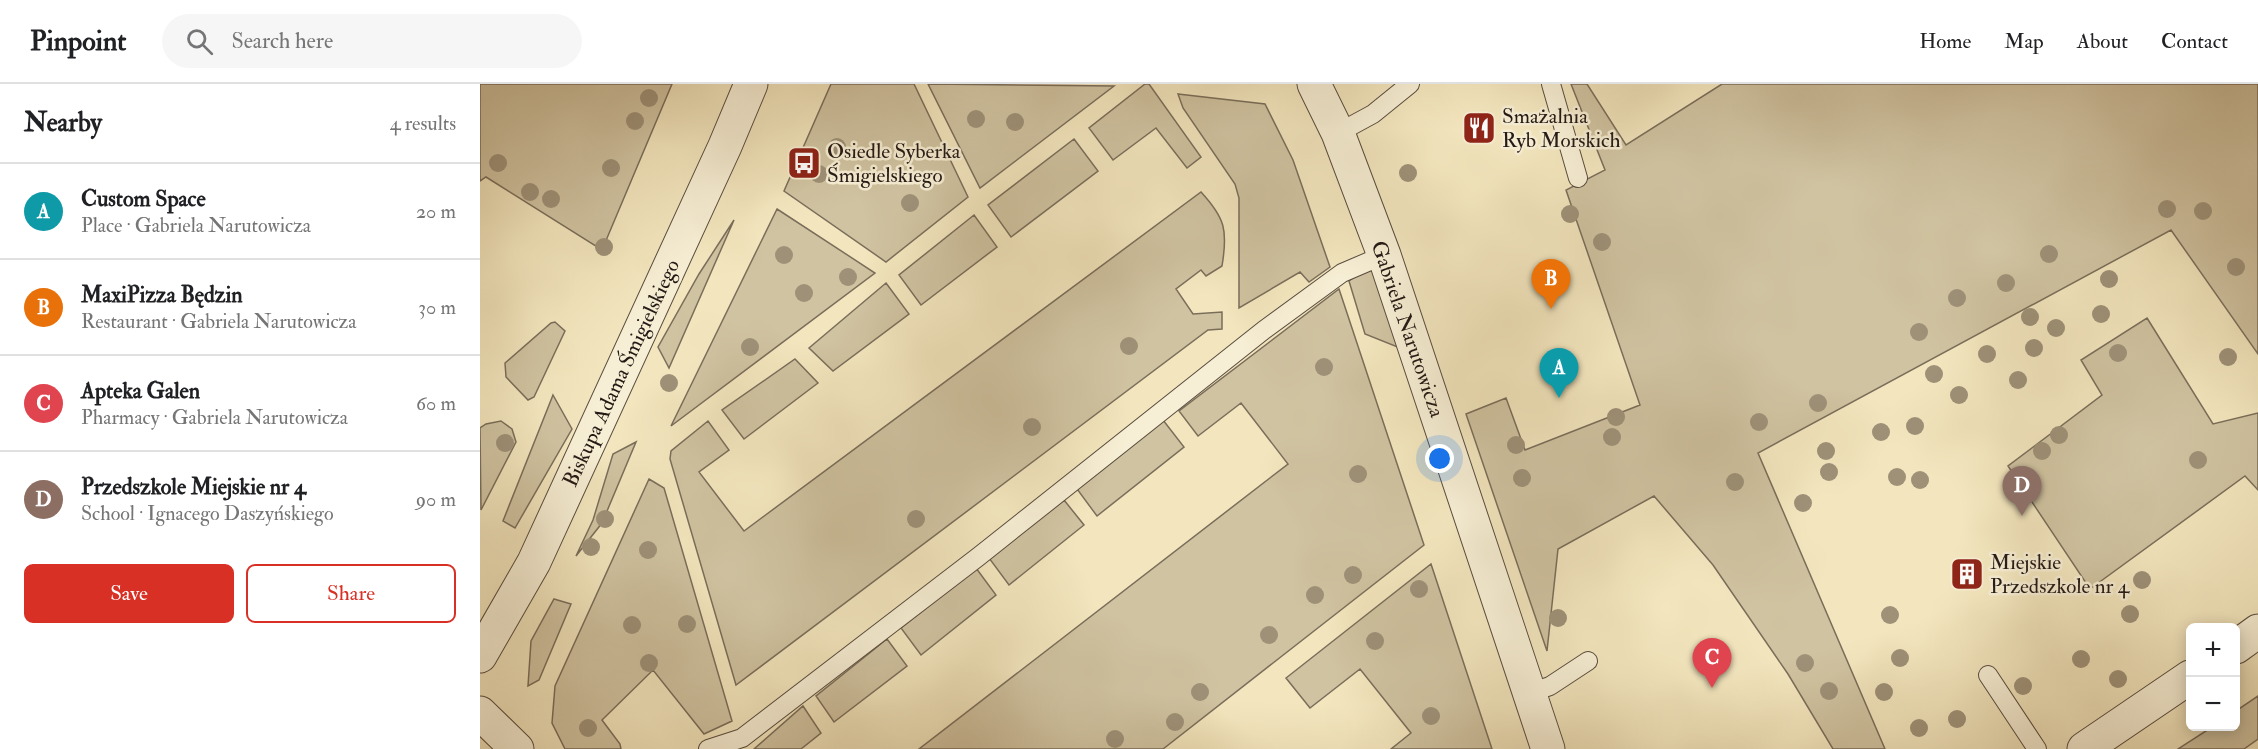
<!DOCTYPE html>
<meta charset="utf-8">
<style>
body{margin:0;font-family:"IM FELL Double Pica",serif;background:#f6f6f6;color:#202124}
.controls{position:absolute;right:18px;bottom:18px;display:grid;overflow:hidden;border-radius:9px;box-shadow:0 3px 15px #0003}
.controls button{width:54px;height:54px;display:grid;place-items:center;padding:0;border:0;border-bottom:2px solid #e0e0e0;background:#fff;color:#202124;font:30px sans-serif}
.you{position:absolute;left:960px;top:375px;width:21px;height:21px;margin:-15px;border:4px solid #fff;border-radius:50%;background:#1a73e8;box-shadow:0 0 0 9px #1a73e833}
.badge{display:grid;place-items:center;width:39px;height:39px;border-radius:50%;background:#d93025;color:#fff;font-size:20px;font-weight:700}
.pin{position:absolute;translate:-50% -50px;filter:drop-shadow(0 2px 3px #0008)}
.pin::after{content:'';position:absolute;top:32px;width:21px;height:18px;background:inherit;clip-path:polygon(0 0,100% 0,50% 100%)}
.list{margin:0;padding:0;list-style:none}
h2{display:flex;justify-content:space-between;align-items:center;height:78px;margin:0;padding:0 24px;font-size:26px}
h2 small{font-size:20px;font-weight:400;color:#757577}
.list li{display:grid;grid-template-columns:39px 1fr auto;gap:18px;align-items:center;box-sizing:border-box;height:96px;padding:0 24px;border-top:2px solid #e0e0e0}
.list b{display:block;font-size:22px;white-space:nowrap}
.list p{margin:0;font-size:20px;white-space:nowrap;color:#757577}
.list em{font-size:20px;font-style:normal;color:#757577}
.actions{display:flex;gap:12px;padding:18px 24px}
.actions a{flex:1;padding:14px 0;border:2px solid #d93025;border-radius:9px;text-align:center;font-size:21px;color:#d93025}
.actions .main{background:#d93025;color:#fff}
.icon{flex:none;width:33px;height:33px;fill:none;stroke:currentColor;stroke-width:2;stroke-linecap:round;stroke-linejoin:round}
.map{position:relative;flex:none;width:1778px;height:665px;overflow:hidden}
header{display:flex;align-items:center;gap:36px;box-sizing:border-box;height:84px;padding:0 30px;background:#fff;border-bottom:2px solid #e0e0e0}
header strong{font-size:28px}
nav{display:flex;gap:33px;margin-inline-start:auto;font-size:21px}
.search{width:420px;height:54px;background:#f6f6f6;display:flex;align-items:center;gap:15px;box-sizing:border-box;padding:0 21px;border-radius:33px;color:#757577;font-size:22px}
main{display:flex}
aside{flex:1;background:#fff}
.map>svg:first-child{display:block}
.green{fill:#d0c3a1;stroke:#7a6e5b;stroke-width:1.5}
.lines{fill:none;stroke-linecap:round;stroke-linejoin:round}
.lane-casing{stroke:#584c3f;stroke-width:20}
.street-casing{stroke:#584c3f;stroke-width:35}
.lane{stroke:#f7efd5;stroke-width:18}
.street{stroke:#f7efd5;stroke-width:33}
.tree{fill:#9e9178}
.labels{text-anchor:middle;stroke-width:5;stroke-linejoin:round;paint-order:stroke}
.poi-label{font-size:21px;fill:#241915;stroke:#f7efd5;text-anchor:start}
.street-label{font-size:21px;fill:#241915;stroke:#f7efd5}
</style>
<header>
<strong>Pinpoint</strong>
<div class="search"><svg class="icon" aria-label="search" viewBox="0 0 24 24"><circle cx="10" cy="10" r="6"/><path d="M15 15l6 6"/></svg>Search here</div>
<nav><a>Home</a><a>Map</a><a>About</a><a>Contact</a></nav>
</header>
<main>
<aside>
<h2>Nearby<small>4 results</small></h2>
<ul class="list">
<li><span class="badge" style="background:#0f9aa8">A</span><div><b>Custom Space</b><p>Place · Gabriela Narutowicza</p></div><em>20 m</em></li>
<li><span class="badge" style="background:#e8710a">B</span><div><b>MaxiPizza Będzin</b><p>Restaurant · Gabriela Narutowicza</p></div><em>30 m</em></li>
<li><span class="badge" style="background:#e0444e">C</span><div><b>Apteka Galen</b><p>Pharmacy · Gabriela Narutowicza</p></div><em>60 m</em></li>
<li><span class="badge" style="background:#8d6e63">D</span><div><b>Przedszkole Miejskie nr 4</b><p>School · Ignacego Daszyńskiego</p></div><em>90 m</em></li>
</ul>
<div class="actions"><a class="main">Save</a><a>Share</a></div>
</aside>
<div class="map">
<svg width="1778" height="665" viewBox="0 0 1778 665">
<rect width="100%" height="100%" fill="#f3e6be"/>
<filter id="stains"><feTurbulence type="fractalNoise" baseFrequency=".00333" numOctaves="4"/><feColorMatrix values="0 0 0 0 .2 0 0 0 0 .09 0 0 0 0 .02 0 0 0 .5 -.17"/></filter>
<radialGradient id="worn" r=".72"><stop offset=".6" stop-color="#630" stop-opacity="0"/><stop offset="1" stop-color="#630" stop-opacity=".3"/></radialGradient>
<!-- green -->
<path class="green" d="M0,0h192l-70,166 -116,-73 -6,4z
M351,0h83l54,113 -82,65 -102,-71z
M448,0l186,2 -134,102z
M665,0h4l52,73 -14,11 -31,-40 -43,32 -24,-32z
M1091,0h16l39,61 96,-61h536v270l-87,-124 -413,223 127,296h-52l-45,-75 -75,-109 -59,-69 -96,53 -11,102 -81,-237 40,-16 19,52 115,-45 -74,-215 39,-20z
M698,10l87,10 28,56 37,107 -21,15 -9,-10 -61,36v-110l-4,-14 -52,-76z
M594,55l24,32 -87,66 -23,-32z
M721,108c24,26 27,38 21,74l-16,10 -5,-6 -25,19 17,25 29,-2v17l-14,1 -472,355 -66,-226 1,-8 37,-30 21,29 -30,22 45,59z
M297,125l98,64 -204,153z
M494,131l23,32 -76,58 -22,-30z
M254,136l-65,148 -11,-21 41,-73z
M889,183l9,2 27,81 -40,-16 -16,-53z
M406,199l23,31 -76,57 -24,-23z
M859,205l85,256 -261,204h-244l369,-285 -47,-61 -43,33 -19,-25z
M1667,234l66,106 45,-11v77l-13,-14 -155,113 -82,-123 94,-71 -21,-35z
M75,238l10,9 -31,66 -6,3 -22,-23 -1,-14 46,-40z
M315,275l23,24 -74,56 -22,-29z
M73,311l19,34 -57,99 -12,-7z
M683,336l21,27 -87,69 -20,-27z
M21,337l11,8 4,13 -35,68 -1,-82 6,-4z
M156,358l-34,81 -26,33 17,-36 20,-66z
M169,395l15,9 68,233 -28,13 -51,-64 -51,50 18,24 1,5h-56l-13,-26 3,-37z
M584,416l20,25 -75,60 -20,-27z
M951,480l61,185h-101l20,-16 -51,-64 -50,39 -24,-30z
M496,484l20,27 -75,60 -20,-27z
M74,515l17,5 -32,76 -11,6 3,-45z
M407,555l20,27 -73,56 -18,-26z
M1778,612v43l-14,10h-66l34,-22 24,-1v-15z
M323,622l18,27 -20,16h-47z"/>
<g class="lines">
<defs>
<path id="lane" d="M1071,0l27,94
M858,49l35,-19 37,-30
M1508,591l49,74
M1050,609l20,-7 38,-25
M228,665l34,-11 236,-181 286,-227 78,-57 42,-18"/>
<path id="street" d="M834,0l24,49 46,122 164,494
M1756,563l22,-16
M0,572l54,-94 191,-416 26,-62
M0,629l37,36
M1604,665l106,-72"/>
</defs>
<!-- lane casing -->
<use href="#lane" class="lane-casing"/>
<!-- street casing -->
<use href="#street" class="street-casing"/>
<!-- lane -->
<use href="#lane" class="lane"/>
<!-- street -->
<use href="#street" class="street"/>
</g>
<!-- trees -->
<g class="tree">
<circle cx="169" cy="14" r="9"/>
<circle cx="496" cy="35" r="9"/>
<circle cx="155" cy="37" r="9"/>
<circle cx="535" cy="38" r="9"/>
<circle cx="357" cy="63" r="9"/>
<circle cx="18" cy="79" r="9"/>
<circle cx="131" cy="84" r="9"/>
<circle cx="928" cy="89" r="9"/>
<circle cx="339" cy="90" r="9"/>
<circle cx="50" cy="108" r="9"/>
<circle cx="71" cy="115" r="9"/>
<circle cx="430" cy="119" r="9"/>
<circle cx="1687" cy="125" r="9"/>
<circle cx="1723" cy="127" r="9"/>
<circle cx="1090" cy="130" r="9"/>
<circle cx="1122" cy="158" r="9"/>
<circle cx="124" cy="163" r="9"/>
<circle cx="1569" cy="170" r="9"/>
<circle cx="304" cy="171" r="9"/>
<circle cx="1756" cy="183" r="9"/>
<circle cx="368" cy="193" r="9"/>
<circle cx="1629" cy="195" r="9"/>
<circle cx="1526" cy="199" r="9"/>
<circle cx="324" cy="209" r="9"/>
<circle cx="1477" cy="214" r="9"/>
<circle cx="1621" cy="230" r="9"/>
<circle cx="1550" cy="233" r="9"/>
<circle cx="1576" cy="244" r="9"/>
<circle cx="1439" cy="248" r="9"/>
<circle cx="649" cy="262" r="9"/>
<circle cx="270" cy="263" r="9"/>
<circle cx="1554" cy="264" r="9"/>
<circle cx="1638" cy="269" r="9"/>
<circle cx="1507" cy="270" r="9"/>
<circle cx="1748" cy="273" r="9"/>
<circle cx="844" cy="283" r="9"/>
<circle cx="1454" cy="290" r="9"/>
<circle cx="1538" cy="296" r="9"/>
<circle cx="189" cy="299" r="9"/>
<circle cx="1479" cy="311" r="9"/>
<circle cx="1338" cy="319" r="9"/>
<circle cx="1136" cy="333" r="9"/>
<circle cx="1279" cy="338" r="9"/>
<circle cx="1435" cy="342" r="9"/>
<circle cx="552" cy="343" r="9"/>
<circle cx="1401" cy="348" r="9"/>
<circle cx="1579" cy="351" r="9"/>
<circle cx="1132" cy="353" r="9"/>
<circle cx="25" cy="359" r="9"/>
<circle cx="1036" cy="361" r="9"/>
<circle cx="1346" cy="367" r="9"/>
<circle cx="1562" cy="367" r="9"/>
<circle cx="1718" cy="376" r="9"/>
<circle cx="1349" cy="388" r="9"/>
<circle cx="878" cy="390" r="9"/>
<circle cx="1417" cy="393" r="9"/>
<circle cx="1042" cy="394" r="9"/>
<circle cx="1440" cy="396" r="9"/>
<circle cx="1255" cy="398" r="9"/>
<circle cx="1323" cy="419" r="9"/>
<circle cx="125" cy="435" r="9"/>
<circle cx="436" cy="435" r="9"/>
<circle cx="111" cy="463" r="9"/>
<circle cx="168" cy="466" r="9"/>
<circle cx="873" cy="491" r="9"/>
<circle cx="1662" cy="496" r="9"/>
<circle cx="939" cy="505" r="9"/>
<circle cx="835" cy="511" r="9"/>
<circle cx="1650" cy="530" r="9"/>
<circle cx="1410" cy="531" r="9"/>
<circle cx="1078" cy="534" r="9"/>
<circle cx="207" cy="540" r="9"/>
<circle cx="152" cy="541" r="9"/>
<circle cx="789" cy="551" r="9"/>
<circle cx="895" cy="557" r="9"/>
<circle cx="1420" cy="574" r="9"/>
<circle cx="1601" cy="575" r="9"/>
<circle cx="169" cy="579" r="9"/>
<circle cx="1325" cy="579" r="9"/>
<circle cx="1638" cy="595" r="9"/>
<circle cx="1543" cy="602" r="9"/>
<circle cx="1349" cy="607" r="9"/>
<circle cx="720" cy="608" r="9"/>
<circle cx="1404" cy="608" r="9"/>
<circle cx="951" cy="632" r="9"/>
<circle cx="1477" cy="635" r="9"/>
<circle cx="695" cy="638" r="9"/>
<circle cx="108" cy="644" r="9"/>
<circle cx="1439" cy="644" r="9"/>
<circle cx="635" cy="655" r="9"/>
</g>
<!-- icons -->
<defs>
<symbol id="restaurant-square" viewBox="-11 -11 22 22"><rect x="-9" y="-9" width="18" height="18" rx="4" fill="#8f2418" stroke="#f7efd5"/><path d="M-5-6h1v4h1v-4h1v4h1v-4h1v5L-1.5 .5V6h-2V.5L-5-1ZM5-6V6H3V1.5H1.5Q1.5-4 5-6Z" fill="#fff"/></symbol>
<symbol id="bus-square" viewBox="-11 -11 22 22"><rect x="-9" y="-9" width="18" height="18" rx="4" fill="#8f2418" stroke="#f7efd5"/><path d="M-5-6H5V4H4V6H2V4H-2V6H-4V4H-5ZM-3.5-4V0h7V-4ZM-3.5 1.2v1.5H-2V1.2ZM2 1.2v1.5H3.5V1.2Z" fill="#fff"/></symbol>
<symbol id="building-square" viewBox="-11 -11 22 22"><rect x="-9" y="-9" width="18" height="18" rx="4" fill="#8f2418" stroke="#f7efd5"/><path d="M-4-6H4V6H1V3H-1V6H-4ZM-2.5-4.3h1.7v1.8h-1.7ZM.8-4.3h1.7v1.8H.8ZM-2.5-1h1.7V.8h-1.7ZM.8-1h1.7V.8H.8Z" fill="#fff"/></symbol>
</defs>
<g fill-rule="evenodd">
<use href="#restaurant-square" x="980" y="25" width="38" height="38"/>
<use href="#bus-square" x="305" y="60" width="38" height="38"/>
<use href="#building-square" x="1468" y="471" width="38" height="38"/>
</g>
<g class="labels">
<!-- poi labels -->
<g class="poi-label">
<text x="1022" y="39">Smażalnia<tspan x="1022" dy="24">Ryb Morskich</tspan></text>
<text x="347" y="74">Osiedle Syberka<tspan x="347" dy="24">Śmigielskiego</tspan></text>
<text x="1510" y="485">Miejskie<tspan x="1510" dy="24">Przedszkole nr 4</tspan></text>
</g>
<!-- street labels -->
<g class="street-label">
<text transform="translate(928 245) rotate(71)" y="7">Gabriela Narutowicza</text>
<text transform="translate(141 289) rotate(-65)" y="7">Biskupa Adama Śmigielskiego</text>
</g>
</g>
<rect width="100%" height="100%" filter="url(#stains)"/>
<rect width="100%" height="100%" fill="url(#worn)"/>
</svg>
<div class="controls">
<button>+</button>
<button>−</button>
</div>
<div class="you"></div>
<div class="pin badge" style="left:1079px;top:314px;background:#0f9aa8">A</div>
<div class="pin badge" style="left:1071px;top:225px;background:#e8710a">B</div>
<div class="pin badge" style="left:1232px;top:604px;background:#e0444e">C</div>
<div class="pin badge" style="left:1542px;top:432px;background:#8d6e63">D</div>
</div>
</main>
